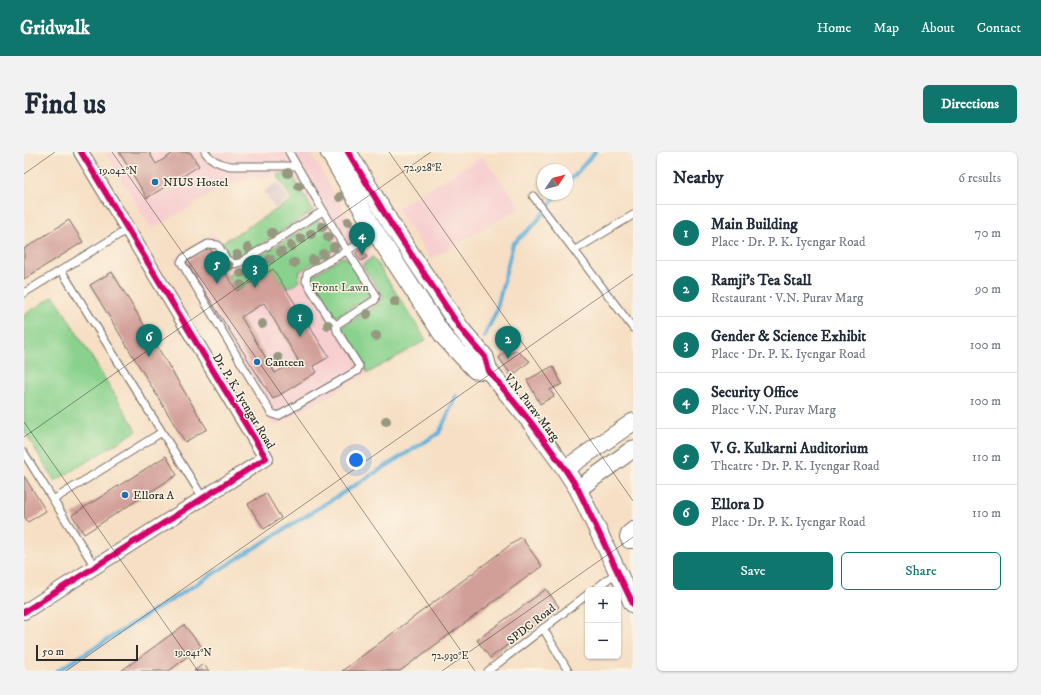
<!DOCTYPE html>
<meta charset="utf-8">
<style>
body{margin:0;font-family:"IM FELL DW Pica",serif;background:#f2f2f3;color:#1f2937}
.controls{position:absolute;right:12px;bottom:12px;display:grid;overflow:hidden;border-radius:6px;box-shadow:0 1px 3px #0004}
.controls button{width:36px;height:36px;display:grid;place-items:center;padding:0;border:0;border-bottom:1px solid #e0e1e3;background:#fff;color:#1f2937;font:20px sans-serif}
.compass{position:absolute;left:513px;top:12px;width:36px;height:36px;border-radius:50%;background:#fff;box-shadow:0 1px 3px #0004;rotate:55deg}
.scale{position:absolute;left:12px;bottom:10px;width:102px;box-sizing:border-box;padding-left:4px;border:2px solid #2b2b2b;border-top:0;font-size:11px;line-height:14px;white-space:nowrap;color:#2b2b2b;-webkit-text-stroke:3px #fcf5e5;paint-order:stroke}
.you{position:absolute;left:332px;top:308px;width:14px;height:14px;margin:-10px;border:3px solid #fff;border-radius:50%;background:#1a73e8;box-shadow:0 0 0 6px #1a73e833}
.badge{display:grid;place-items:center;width:26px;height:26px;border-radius:50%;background:#0f766e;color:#fff;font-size:13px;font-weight:700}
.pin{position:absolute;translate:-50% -33px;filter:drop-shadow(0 1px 2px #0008)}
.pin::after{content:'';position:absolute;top:21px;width:14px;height:12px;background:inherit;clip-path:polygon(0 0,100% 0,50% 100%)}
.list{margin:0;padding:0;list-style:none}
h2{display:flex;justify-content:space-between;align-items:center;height:52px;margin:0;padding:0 16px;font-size:17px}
h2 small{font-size:13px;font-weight:400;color:#747a83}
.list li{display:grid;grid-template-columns:26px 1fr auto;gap:12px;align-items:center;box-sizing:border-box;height:56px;padding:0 16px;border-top:1px solid #e0e1e3}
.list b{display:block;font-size:15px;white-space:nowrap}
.list p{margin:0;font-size:13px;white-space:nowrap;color:#747a83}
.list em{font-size:13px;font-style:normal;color:#747a83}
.actions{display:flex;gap:8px;padding:12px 16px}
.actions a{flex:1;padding:9px 0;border:1px solid #0f766e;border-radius:6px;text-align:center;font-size:14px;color:#0f766e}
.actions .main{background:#0f766e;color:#fff}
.map{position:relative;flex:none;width:609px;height:519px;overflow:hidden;border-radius:6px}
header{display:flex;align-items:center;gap:24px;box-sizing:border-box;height:56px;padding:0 20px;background:#0f766e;color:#fff}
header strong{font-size:19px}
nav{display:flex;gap:22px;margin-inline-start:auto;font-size:14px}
.intro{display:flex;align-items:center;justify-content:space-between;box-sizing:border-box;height:96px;padding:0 24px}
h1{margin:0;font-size:28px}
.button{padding:10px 18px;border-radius:6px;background:#0f766e;color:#fff;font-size:14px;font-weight:700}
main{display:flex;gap:24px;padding:0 24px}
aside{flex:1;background:#fff;border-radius:6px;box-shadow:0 1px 3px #0004}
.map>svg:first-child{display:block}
.built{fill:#f7cfd0}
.industrial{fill:#d2bdc5}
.green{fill:#89d28d;stroke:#5a7e5c}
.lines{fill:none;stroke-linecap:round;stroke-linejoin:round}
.stream{stroke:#60b1db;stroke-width:4}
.building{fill:#d29f98;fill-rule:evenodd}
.service-casing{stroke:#726a61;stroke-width:9}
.minor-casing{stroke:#726a61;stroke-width:16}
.tertiary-casing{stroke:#726a61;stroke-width:19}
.service{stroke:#fff;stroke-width:7}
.minor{stroke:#fff;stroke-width:14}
.tertiary{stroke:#fff;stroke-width:17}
.cycleway-casing{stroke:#fcf5e5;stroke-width:8}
.cycleway{stroke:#d6006c;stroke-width:6}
.tree{fill:#969880}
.ticks{fill:none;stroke:#2b2b2b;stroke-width:1;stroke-opacity:0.45}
.poi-dot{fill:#1f6fb2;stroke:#fcf5e5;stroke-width:1.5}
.labels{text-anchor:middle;stroke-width:3;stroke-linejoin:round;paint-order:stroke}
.poi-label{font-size:12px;fill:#2b2b2b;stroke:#fcf5e5;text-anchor:start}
.park-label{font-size:12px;fill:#475d48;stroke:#fcf5e5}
.street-label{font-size:12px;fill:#2b2b2b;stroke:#fcf5e5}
.ticks-label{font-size:10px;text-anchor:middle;fill:#2b2b2b;stroke:#fcf5e5;stroke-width:3;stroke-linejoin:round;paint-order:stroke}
</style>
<header>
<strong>Gridwalk</strong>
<nav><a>Home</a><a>Map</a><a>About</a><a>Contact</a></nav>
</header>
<div class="intro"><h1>Find us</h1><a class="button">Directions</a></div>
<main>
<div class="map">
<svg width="609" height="519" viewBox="0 0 609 519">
<rect width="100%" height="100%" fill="#fcf5e5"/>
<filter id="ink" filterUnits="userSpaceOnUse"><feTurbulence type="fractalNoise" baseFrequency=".025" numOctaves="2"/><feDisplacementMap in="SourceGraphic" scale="8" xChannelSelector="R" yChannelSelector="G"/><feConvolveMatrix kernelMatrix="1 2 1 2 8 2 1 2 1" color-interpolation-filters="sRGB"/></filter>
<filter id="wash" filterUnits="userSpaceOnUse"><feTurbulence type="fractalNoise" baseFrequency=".012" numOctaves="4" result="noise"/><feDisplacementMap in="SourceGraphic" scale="16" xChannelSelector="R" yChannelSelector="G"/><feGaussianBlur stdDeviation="0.9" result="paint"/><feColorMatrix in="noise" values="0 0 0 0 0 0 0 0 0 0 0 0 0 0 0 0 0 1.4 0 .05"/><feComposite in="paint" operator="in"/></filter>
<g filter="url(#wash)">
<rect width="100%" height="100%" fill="#f6dfc4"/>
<!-- built -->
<path class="built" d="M81,0h205l50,85 66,103 -152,87 -100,-168 41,-26 7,9 70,-42 -15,-25 -49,9 -76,45z
M458,5l39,50 -90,52 -34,-51z"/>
<!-- industrial -->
<path class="industrial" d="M254,30l11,17 -14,9 -11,-17z"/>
<!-- green -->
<path class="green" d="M267,21l22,38 -76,48h-4l-11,-16 70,-43 -15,-25z
M295,68l18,28 -37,23 -1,10 -5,4 -9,3 -12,-19 -36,22 -10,-15z
M318,105l5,1 22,34 -1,5 -30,19h-4l-22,-34v-6z
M349,105l53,83 -58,33 -26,-40v-6l39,-25 2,-6 -21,-31z
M30,144l83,135 -82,50 -31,-50v-116z"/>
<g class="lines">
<!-- stream -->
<path class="stream" d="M543,32l28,-32
M460,185l12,-25 17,-68 21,-19 24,-31
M33,519l382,-238 17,-37"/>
</g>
<g id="blocks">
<!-- building -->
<path class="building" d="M95,0h30l7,12 19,-12h15l9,14 -52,32z
M45,68l14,22 -59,37v-30z
M185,95l28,44 36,-22 56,88 -16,9 4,6 -44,27 -87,-137zM240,151l34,57 -23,13 -34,-56z
M338,97l5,8 -6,4 -5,-8z
M88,120l95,157 -22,13 -95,-157z
M491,198l15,11 -18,15 -13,-18 6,-6 3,4z
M529,214l9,18 -12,6 4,6 -14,8 -13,-24z
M142,304l11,19 -93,59 -12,-19z
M0,324l22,35 -18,11 -4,-6z
M242,341l15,25 -17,11 -16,-25z
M497,385l21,29 -142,105h-58z
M522,437l13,18 -69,51 -13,-18z
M160,473l17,21 -32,25h-48z
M179,512l6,7h-15z"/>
</g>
</g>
<g filter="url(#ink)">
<use href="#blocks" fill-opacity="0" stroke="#726a61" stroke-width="1"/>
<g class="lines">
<defs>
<path id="service" d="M181,0c6,9 15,12 25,14h67l50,85 29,44 -1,5 -39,25 -7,-7 -23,-37 1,-7c23,-14 47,-27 70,-41
M265,0l8,14
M509,44l100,132
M299,59l-82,51 -7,2 -8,-5 -8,-14 -10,-1 -24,14 -3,4 90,151 7,3 79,-45 2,-5 -22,-35 -1,-6
M551,98l58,-35
M37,118l142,228
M0,141l104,-64
M0,301l71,114
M29,348l109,-68
M570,438l23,-18
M519,476l25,43
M464,519l100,-77"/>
<path id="minor" d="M609,377l-5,4 -1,4 2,4h4
M0,460l242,-154 -185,-306"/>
<path id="tertiary" d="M305,0l47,81 68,104 31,33 14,1
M324,0l43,72 70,105 24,28 4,14 43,53 33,45 13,20 55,115
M541,317l68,-47
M554,337l55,-40"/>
</defs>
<!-- service casing -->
<use href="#service" class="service-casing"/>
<!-- minor casing -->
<use href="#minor" class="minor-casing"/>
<!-- tertiary casing -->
<use href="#tertiary" class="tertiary-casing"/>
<!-- service -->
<use href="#service" class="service"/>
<!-- minor -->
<use href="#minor" class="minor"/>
<!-- tertiary -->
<use href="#tertiary" class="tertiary"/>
<defs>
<path id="cycleway" d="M324,0l43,72 70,105 24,28 4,14 43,53 33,45 13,20 55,115
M0,460l242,-154 -185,-306"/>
</defs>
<!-- cycleway casing -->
<use href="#cycleway" class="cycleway-casing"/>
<!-- cycleway -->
<use href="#cycleway" class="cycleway"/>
</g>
<!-- trees -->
<g class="tree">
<circle cx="264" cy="21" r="5"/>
<circle cx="275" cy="34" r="5"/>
<circle cx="316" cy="45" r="5"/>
<circle cx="324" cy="70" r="5"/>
<circle cx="298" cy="75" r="5"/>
<circle cx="336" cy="78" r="5"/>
<circle cx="248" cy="81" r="5"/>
<circle cx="287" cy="82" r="5"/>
<circle cx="304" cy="85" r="5"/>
<circle cx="277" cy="87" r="5"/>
<circle cx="267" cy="94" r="5"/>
<circle cx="310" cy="95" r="5"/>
<circle cx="224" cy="96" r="5"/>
<circle cx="257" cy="100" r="5"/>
<circle cx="299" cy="102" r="5"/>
<circle cx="213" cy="103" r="5"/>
<circle cx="246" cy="107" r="5"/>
<circle cx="289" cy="108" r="5"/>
<circle cx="270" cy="111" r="5"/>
<circle cx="235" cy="113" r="5"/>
<circle cx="205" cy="114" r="5"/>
<circle cx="217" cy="121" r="5"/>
<circle cx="231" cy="126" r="5"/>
<circle cx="217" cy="133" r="5"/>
<circle cx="371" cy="150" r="5"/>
<circle cx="343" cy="162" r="5"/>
<circle cx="238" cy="172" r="5"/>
<circle cx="304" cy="173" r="5"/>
<circle cx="352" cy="184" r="5"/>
<circle cx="254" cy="206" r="5"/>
<circle cx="362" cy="269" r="5"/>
</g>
</g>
<!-- ticks -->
<path class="ticks" d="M88,0l363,519M365,0l244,349M0,22l31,-22M0,270l174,249M0,285l407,-285M42,519l567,-397M418,519l191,-134"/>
<!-- markers -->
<g class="poi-dot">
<circle cx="131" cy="30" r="4"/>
<circle cx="233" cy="210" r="4"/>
<circle cx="101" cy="343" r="4"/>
</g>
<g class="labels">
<!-- poi labels -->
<g class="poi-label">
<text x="139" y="34">NIUS Hostel</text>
<text x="241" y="214">Canteen</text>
<text x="109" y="347">Ellora A</text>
</g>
<!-- park labels -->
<g class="park-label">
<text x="316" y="139">Front Lawn</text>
</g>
<!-- street labels -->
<g class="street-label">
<text transform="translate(220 249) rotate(59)" y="4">Dr. P. K. Iyengar Road</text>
<text transform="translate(508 255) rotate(52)" y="4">V.N. Purav Marg</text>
<text transform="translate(507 472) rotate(-38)" y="4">SPDC Road</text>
</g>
</g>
<g class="ticks-label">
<text x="399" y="19">72.928°E</text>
<text x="94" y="22">19.042°N</text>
<text x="169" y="504">19.041°N</text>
<text x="426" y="507">72.930°E</text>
</g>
</svg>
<div class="controls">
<button>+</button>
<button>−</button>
</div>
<svg class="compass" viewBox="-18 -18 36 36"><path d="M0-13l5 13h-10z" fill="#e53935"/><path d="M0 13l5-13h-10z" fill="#747a83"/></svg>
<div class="scale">50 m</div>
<div class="you"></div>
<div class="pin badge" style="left:276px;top:185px">1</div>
<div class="pin badge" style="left:484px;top:207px">2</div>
<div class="pin badge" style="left:231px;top:136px">3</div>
<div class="pin badge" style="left:338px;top:103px">4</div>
<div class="pin badge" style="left:193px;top:132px">5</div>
<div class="pin badge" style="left:125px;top:205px">6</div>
</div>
<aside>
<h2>Nearby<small>6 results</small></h2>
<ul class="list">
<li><span class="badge">1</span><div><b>Main Building</b><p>Place · Dr. P. K. Iyengar Road</p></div><em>70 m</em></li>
<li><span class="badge">2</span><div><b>Ramji's Tea Stall</b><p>Restaurant · V.N. Purav Marg</p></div><em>90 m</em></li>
<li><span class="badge">3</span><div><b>Gender &amp; Science Exhibit</b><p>Place · Dr. P. K. Iyengar Road</p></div><em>100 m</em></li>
<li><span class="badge">4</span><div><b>Security Office</b><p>Place · V.N. Purav Marg</p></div><em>100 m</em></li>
<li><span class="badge">5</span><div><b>V. G. Kulkarni Auditorium</b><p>Theatre · Dr. P. K. Iyengar Road</p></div><em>110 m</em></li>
<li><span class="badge">6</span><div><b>Ellora D</b><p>Place · Dr. P. K. Iyengar Road</p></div><em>110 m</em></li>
</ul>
<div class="actions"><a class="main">Save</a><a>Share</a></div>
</aside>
</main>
